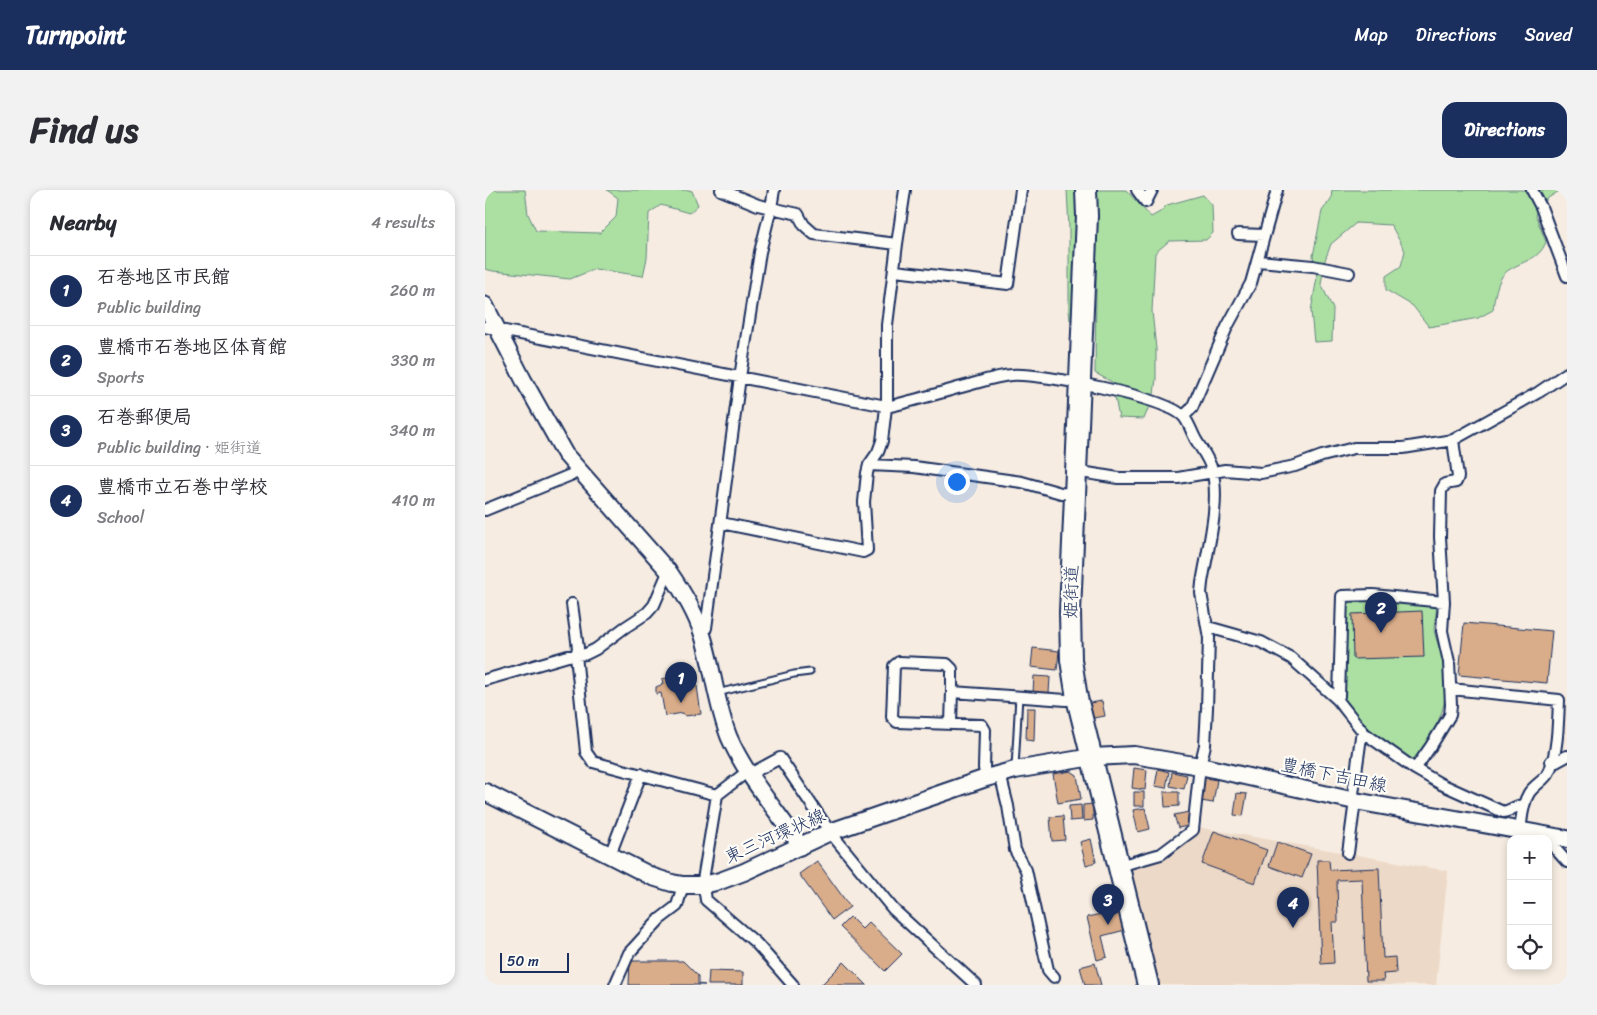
<!DOCTYPE html>
<meta charset="utf-8">
<style>
body{margin:0;font-family:Sriracha,"Klee One",sans-serif;background:#f2f2f3;color:#2b2b33}
.controls{position:absolute;right:15px;bottom:15px;display:grid;overflow:hidden;border-radius:10px;box-shadow:0 2px 8px #0003}
.controls button{width:45px;height:45px;display:grid;place-items:center;padding:0;border:0;border-bottom:1px solid #e1e1e2;background:#fff;color:#2b2b33;font:25px sans-serif}
.scale{position:absolute;left:15px;bottom:12px;width:69px;box-sizing:border-box;padding-left:5px;border:2px solid #1b2f5e;border-top:0;font-size:14px;line-height:18px;white-space:nowrap;color:#1b2f5e;-webkit-text-stroke:4px #fdfcf7;paint-order:stroke}
.you{position:absolute;left:471px;top:291px;width:18px;height:18px;margin:-12px;border:4px solid #fff;border-radius:50%;background:#1a73e8;box-shadow:0 0 0 8px #1a73e833}
.badge{display:grid;place-items:center;width:32px;height:32px;border-radius:50%;background:#1b2f5e;color:#fff;font-size:16px;font-weight:700}
.pin{position:absolute;translate:-50% -41px;filter:drop-shadow(0 1px 2px #0008)}
.pin::after{content:'';position:absolute;top:26px;width:18px;height:15px;background:inherit;clip-path:polygon(0 0,100% 0,50% 100%)}
.list{margin:0;padding:0;list-style:none}
h2{display:flex;justify-content:space-between;align-items:center;height:65px;margin:0;padding:0 20px;font-size:21px}
h2 small{font-size:16px;font-weight:400;color:#7c7c81}
.list li{display:grid;grid-template-columns:32px 1fr auto;gap:15px;align-items:center;box-sizing:border-box;height:70px;padding:0 20px;border-top:1px solid #e1e1e2}
.list b{display:block;font-size:19px;white-space:nowrap}
.list p{margin:0;font-size:16px;white-space:nowrap;color:#7c7c81}
.list em{font-size:16px;font-style:normal;color:#7c7c81}
.icon{flex:none;width:28px;height:28px;fill:none;stroke:currentColor;stroke-width:2;stroke-linecap:round;stroke-linejoin:round}
.map{position:relative;flex:none;width:1082px;height:795px;overflow:hidden;border-radius:15px}
header{display:flex;align-items:center;gap:30px;box-sizing:border-box;height:70px;padding:0 25px;background:#1b2f5e;color:#fff}
header strong{font-size:24px}
nav{display:flex;gap:28px;margin-inline-start:auto;font-size:18px}
.intro{display:flex;align-items:center;justify-content:space-between;box-sizing:border-box;height:120px;padding:0 30px}
h1{margin:0;font-size:35px}
.button{padding:12px 22px;border-radius:15px;background:#1b2f5e;color:#fff;font-size:18px;font-weight:700}
main{display:flex;gap:30px;padding:0 30px}
aside{flex:1;background:#fff;border-radius:15px;box-shadow:0 2px 8px #0003}
.map>svg:first-child{display:block}
.built{fill:#edd9c7}
.green{fill:#ace0a2;stroke:#648880}
.building{fill:#d9ad8a;stroke:#1b2f5e}
.lines{fill:none;stroke-linecap:round;stroke-linejoin:round}
.lane-casing{stroke:#1b2f5e;stroke-width:9}
.street-casing{stroke:#1b2f5e;stroke-width:14}
.secondary-casing{stroke:#1b2f5e;stroke-width:19}
.primary-casing{stroke:#1b2f5e;stroke-width:20}
.highway-casing{stroke:#1b2f5e;stroke-width:24}
.lane{stroke:#fdfcf7;stroke-width:5}
.street{stroke:#fdfcf7;stroke-width:10}
.secondary{stroke:#fdfcf7;stroke-width:15}
.primary{stroke:#fdfcf7;stroke-width:16}
.highway{stroke:#fdfcf7;stroke-width:20}
.labels{text-anchor:middle;stroke-width:4.5;stroke-linejoin:round;paint-order:stroke}
.street-label{font-size:18px;fill:#1b2f5e;stroke:#fdfcf7}
</style>
<header>
<strong>Turnpoint</strong>
<nav><a>Map</a><a>Directions</a><a>Saved</a></nav>
</header>
<div class="intro"><h1>Find us</h1><a class="button">Directions</a></div>
<main>
<aside>
<h2>Nearby<small>4 results</small></h2>
<ul class="list">
<li><span class="badge">1</span><div><b>石巻地区市民館</b><p>Public building</p></div><em>260 m</em></li>
<li><span class="badge">2</span><div><b>豊橋市石巻地区体育館</b><p>Sports</p></div><em>330 m</em></li>
<li><span class="badge">3</span><div><b>石巻郵便局</b><p>Public building · 姫街道</p></div><em>340 m</em></li>
<li><span class="badge">4</span><div><b>豊橋市立石巻中学校</b><p>School</p></div><em>410 m</em></li>
</ul>
</aside>
<div class="map">
<svg width="1082" height="795" viewBox="0 0 1082 795">
<rect width="100%" height="100%" fill="#f6ece1"/>
<filter id="ink" filterUnits="userSpaceOnUse"><feTurbulence type="fractalNoise" baseFrequency=".02" numOctaves="2"/><feDisplacementMap in="SourceGraphic" scale="10" xChannelSelector="R" yChannelSelector="G"/><feConvolveMatrix kernelMatrix="1 2 1 2 8 2 1 2 1" color-interpolation-filters="sRGB"/></filter>
<g filter="url(#ink)">
<!-- built -->
<path class="built" d="M712,637l251,44 -12,114h-279l-28,-118 32,-9 35,-24z"/>
<!-- green -->
<path class="green" d="M0,0h40l3,24 8,17 64,2 16,-16 2,-19 -11,-8h82l3,1 6,14 -9,8 -28,-8 -12,8 -2,45 -4,18 -48,-7 -25,10 -77,-8 -8,-2z
M582,0h11l1,5 -6,125h-3l-1,-10v-81z
M608,0h33l25,27 9,-5 7,-7 36,-10 9,10 1,28 -7,7 -37,1 -14,12 -3,58 4,38v30l-2,15 -10,25 -25,-1 -7,-36 -17,-9 2,-160z
M847,0h229l-13,8 -13,16 11,28c-7,19 -26,19 -40,30 -9,7 -12,27 -13,38l-15,8 -49,9 -16,-21 -27,-16v-14l15,-10 4,-15 -14,-26 -35,-2 -25,21 -6,16 -4,24 12,25 -1,32 -18,1 -3,-31 6,-34 -4,-21 9,-45 9,-12z
M888,408l64,9c-1,8 -3,16 -3,23 2,11 7,21 9,30 10,45 -7,70 -31,104l-48,-34 -23,-30 5,-101z"/>
<!-- building -->
<path class="building" d="M937,421l2,46 -71,2 -1,-45z
M979,433l88,8 -5,52 -88,-8z
M548,458l26,3 -2,19 -26,-3z
M210,482l6,42 -16,2 -2,-3 -18,3 -4,-23 -5,1v-7l7,-3 -1,-5z
M549,486l16,1 -1,16 -16,-1z
M617,511l3,15 -12,2 -3,-15z
M542,518h8l-1,33 -8,-1z
M649,578l13,2 -2,20 -13,-2z
M673,579l11,3 -3,16 -11,-2z
M586,581l6,4 4,24 -23,4 -5,-29z
M687,582l15,3 -3,14 -14,-3z
M720,588l12,2 -4,23 -12,-2z
M649,602h10v14h-10z
M679,602h15v14l-14,1z
M752,603l10,1 -4,22 -9,-1z
M608,614v16l-10,1v-16z
M596,615l1,15 -12,1 -1,-15z
M660,618l5,21 -12,3 -5,-22z
M704,622l3,13 -14,3 -4,-13z
M578,626l2,24 -13,1 -2,-24z
M729,641l53,19 -12,33 -53,-19z
M606,649l5,23 -10,3 -6,-23z
M792,652l34,12 -9,24 -33,-12z
M832,670h12l1,10 49,-2 4,90 12,-1 1,16 -13,1 1,7h-18l-4,-102 -25,1 1,42h-6l2,41 -13,1z
M332,671l33,46 -18,13 -33,-46z
M635,720l5,20 -23,6 5,21 -10,3 -10,-43z
M365,727l12,12 7,-7 33,32 -17,17 -45,-44z
M145,771h53l15,15v8l7,1h-76z
M359,772l23,23h-46z
M610,773l6,22h-16l-5,-18z
M224,781l34,1v13h-35z"/>
<g class="lines">
<defs>
<path id="lane" d="M232,503l77,-19 16,-2
M530,578l4,-72"/>
<path id="street" d="M236,0l37,15 40,9 6,11 10,9 83,10
M652,0l9,12 6,-12
M1047,0l9,17 26,69
M753,44l26,1
M773,71l55,5 36,7
M410,81l113,13 13,-94
M0,137l401,79h5c25,-6 49,-13 74,-20 15,-4 31,-10 47,-11 29,-2 155,22 172,42 5,6 8,16 12,23 6,10 13,19 16,30 9,32 -5,81 -10,113l-1,10 8,45 -2,70 -2,37 -5,21 -7,64 -32,24 -42,12
M699,226l8,-8 35,-81 24,-44 26,-93
M384,275l45,2 108,15 39,11 13,1
M590,281l43,7h60l47,-8 36,3 34,-7 27,-10 32,-8h49l50,-8 86,-48 28,-19
M0,320l88,-36 5,-4
M236,333l142,29 4,-2 -3,-48 3,-29 2,-8 9,-13 4,-11 5,-42v-74l10,-81 8,-54
M87,414l6,44 -2,7 10,97 7,10 124,33
M723,437l53,15 30,16 46,41 27,34 51,36 26,15 62,28c8,-1 13,-7 20,-7
M217,442l4,-4 34,-251 20,-125 11,-44 3,-18
M0,490l83,-24 18,-2 10,-5 28,-21 23,-15 7,-8 12,-28 4,-4
M966,499l108,11c-1,23 -1,48 -9,70 -4,10 -15,14 -21,23 -7,11 -7,25 -9,38
M467,502v-23l-5,-5 -48,-2 -5,4 -2,51 5,5 85,3 3,5 -1,38 2,10
M852,509l2,-3 3,-100 31,-1 71,7
M466,533l1,-31 114,8 11,-2
M1066,571l5,1 11,-6
M930,579l16,-23 19,-31 1,-10 -2,-43 -7,-31 2,-29 -4,-65 1,-46 4,-7 11,-2 2,-5 -5,-37
M263,581l-31,24 -14,85 3,20 50,43 37,42
M265,584l30,-16 50,74 63,77 83,76
M515,584l8,32 7,44 11,20 22,100 6,7
M867,611l9,-64 3,-4
M1064,646l2,8 16,18
M863,663l7,-52
M125,665l31,-81
M130,795l14,-32 31,-34 17,-13 6,-21"/>
<path id="secondary" d="M0,115l39,76 41,73 105,119c13,19 25,39 32,60 11,34 14,71 27,104 16,37 44,69 67,102l4,8"/>
<path id="primary" d="M0,602l168,85 19,6 11,2h20l17,-4 24,-9 86,-40 156,-54 29,-8 77,-13 42,-2 66,11 155,35 212,38"/>
<path id="highway" d="M601,0l1,26 -17,396 1,48 6,38 71,287"/>
</defs>
<!-- lane casing -->
<use href="#lane" class="lane-casing"/>
<!-- street casing -->
<use href="#street" class="street-casing"/>
<!-- secondary casing -->
<use href="#secondary" class="secondary-casing"/>
<!-- primary casing -->
<use href="#primary" class="primary-casing"/>
<!-- highway casing -->
<use href="#highway" class="highway-casing"/>
<!-- lane -->
<use href="#lane" class="lane"/>
<!-- street -->
<use href="#street" class="street"/>
<!-- secondary -->
<use href="#secondary" class="secondary"/>
<!-- primary -->
<use href="#primary" class="primary"/>
<!-- highway -->
<use href="#highway" class="highway"/>
</g>
</g>
<g class="labels">
<!-- street labels -->
<g class="street-label">
<text transform="translate(586 402) rotate(-89)" y="6">姫街道</text>
<text transform="translate(849 585) rotate(12)" y="6">豊橋下吉田線</text>
<text transform="translate(290 646) rotate(-24)" y="6">東三河環状線</text>
</g>
</g>
</svg>
<div class="controls">
<button>+</button>
<button>−</button>
<button><svg class="icon" aria-label="locate" viewBox="0 0 24 24"><circle cx="12" cy="12" r="6"/><path d="M12 2v4M12 18v4M2 12h4M18 12h4"/></svg></button>
</div>
<div class="scale">50 m</div>
<div class="you"></div>
<div class="pin badge" style="left:196px;top:513px">1</div>
<div class="pin badge" style="left:896px;top:443px">2</div>
<div class="pin badge" style="left:623px;top:735px">3</div>
<div class="pin badge" style="left:808px;top:738px">4</div>
</div>
</main>
